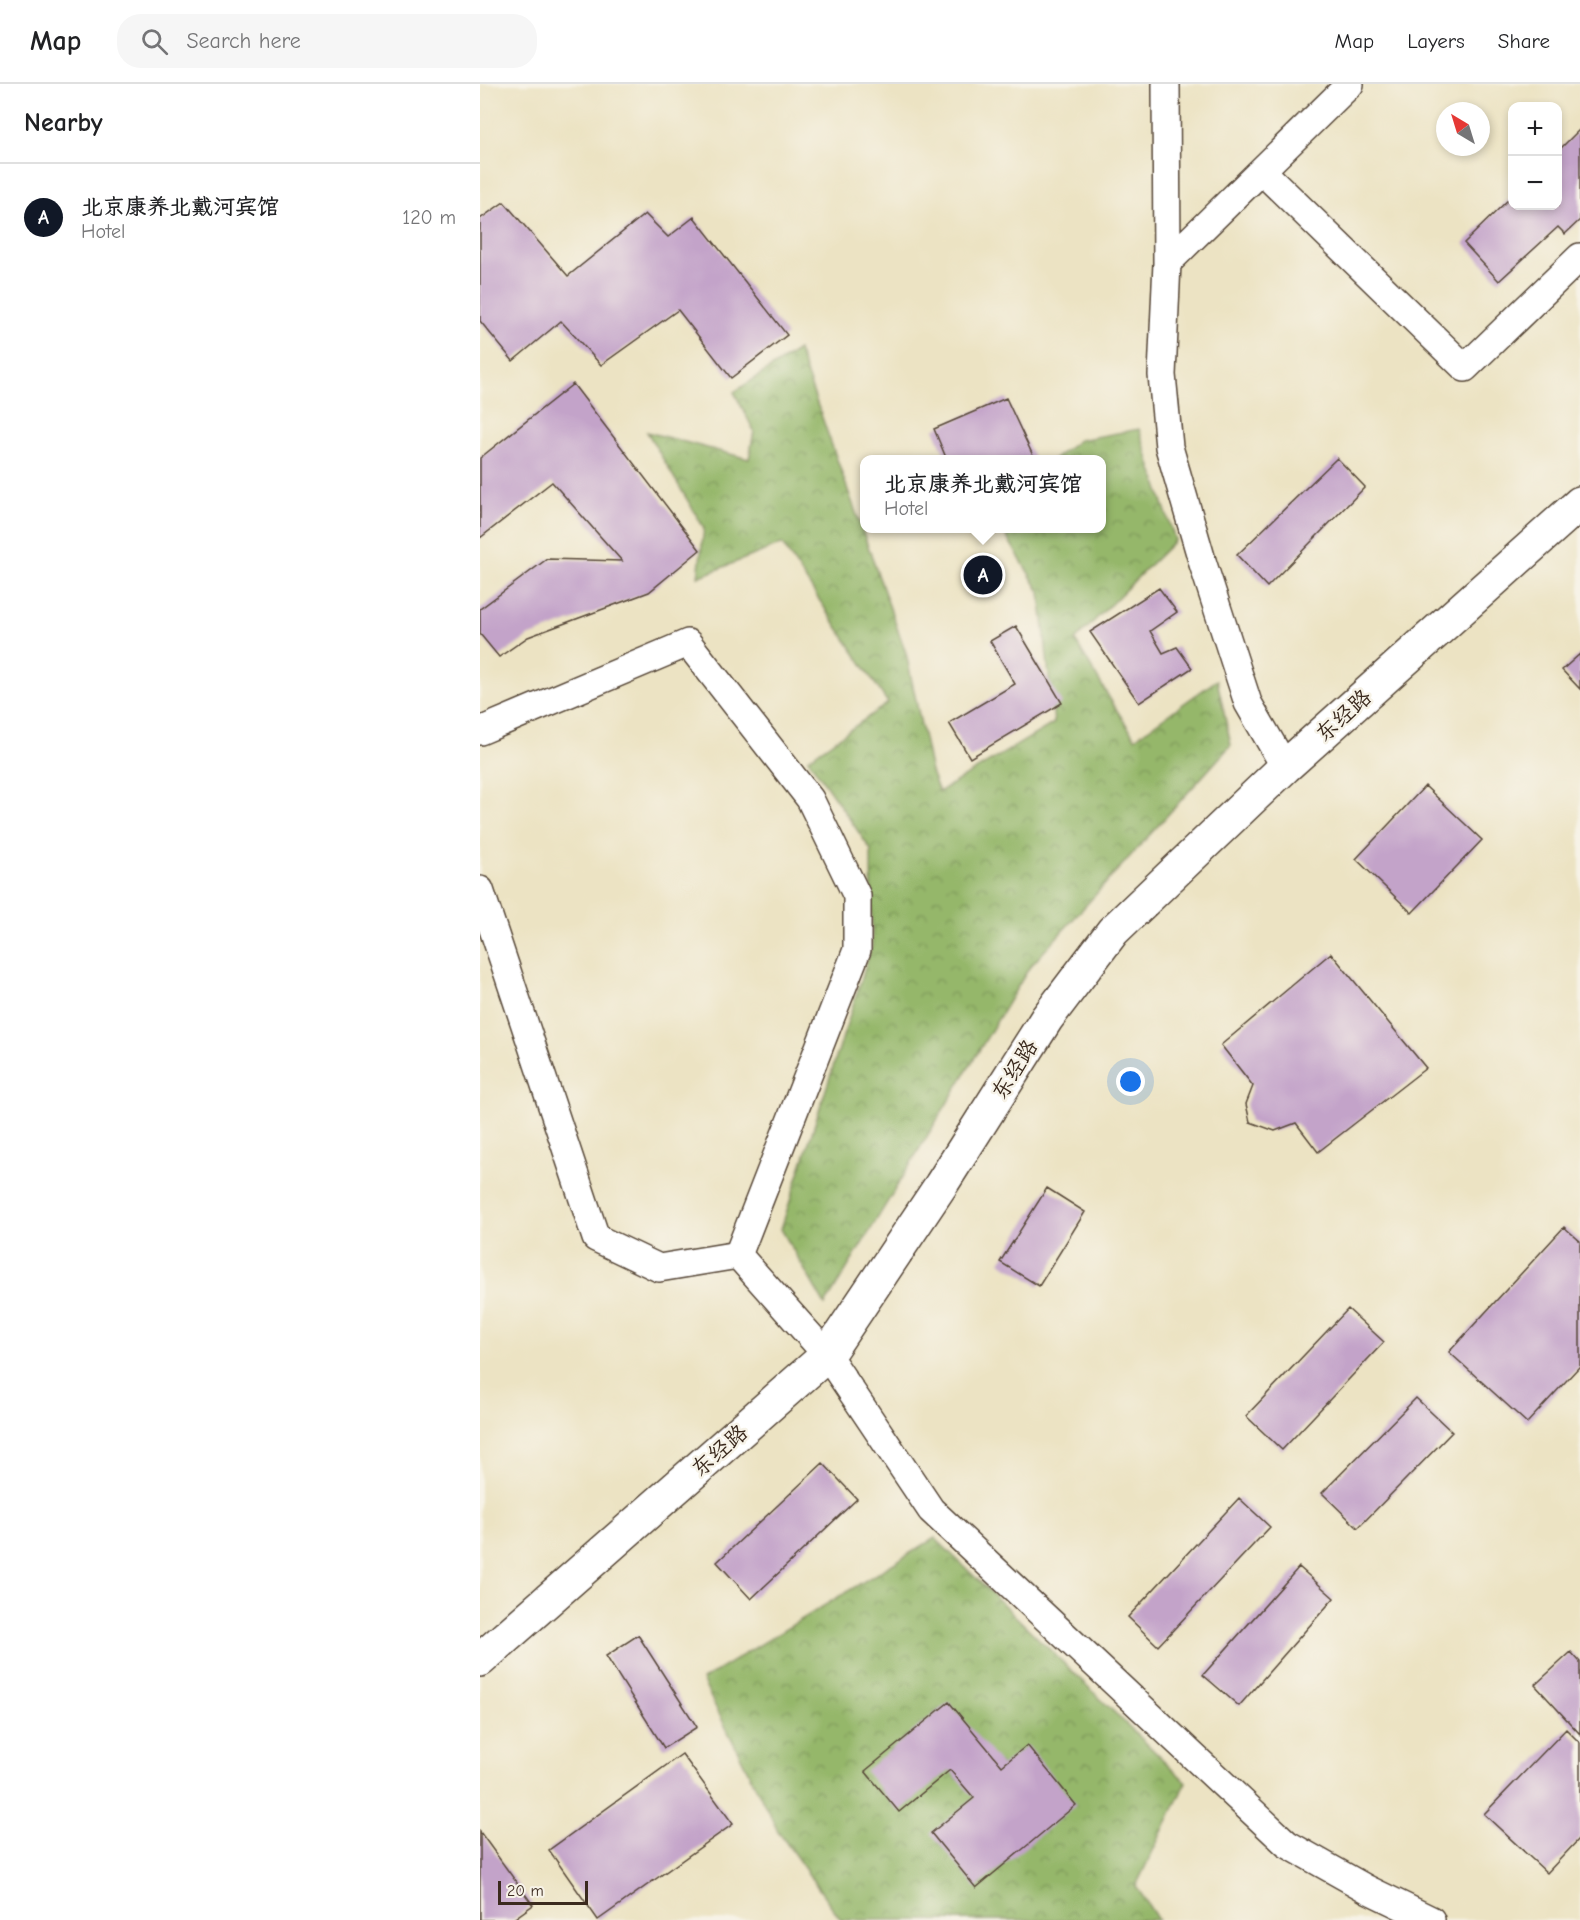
<!DOCTYPE html>
<meta charset="utf-8">
<style>
body{margin:0;font-family:"Comic Neue","LXGW WenKai TC",sans-serif;background:#f6f6f6;color:#202124}
.controls{position:absolute;right:18px;top:18px;display:grid;overflow:hidden;border-radius:12px;box-shadow:0 3px 9px #0003}
.controls button{width:54px;height:54px;display:grid;place-items:center;padding:0;border:0;border-bottom:2px solid #e0e0e0;background:#fff;color:#202124;font:30px sans-serif}
.compass{position:absolute;left:956px;top:18px;width:54px;height:54px;border-radius:50%;background:#fff;box-shadow:0 3px 9px #0003;rotate:322deg}
.scale{position:absolute;left:18px;bottom:15px;width:90px;box-sizing:border-box;padding-left:6px;border:3px solid #3b2a1e;border-top:0;font-size:16px;line-height:21px;white-space:nowrap;color:#3b2a1e;-webkit-text-stroke:4px #f7f3e8;paint-order:stroke}
.you{position:absolute;left:651px;top:998px;width:21px;height:21px;margin:-15px;border:4px solid #fff;border-radius:50%;background:#1a73e8;box-shadow:0 0 0 9px #1a73e833}
.badge{display:grid;place-items:center;width:39px;height:39px;border-radius:50%;background:#111827;color:#fff;font-size:20px;font-weight:700}
.pin{position:absolute;translate:-50% -50%;border:3px solid #fff;box-shadow:0 2px 6px #0006}
.popup{position:absolute;left:380px;top:371px;width:246px;height:78px;box-sizing:border-box;display:grid;place-content:center;border-radius:12px;background:#fff;filter:drop-shadow(0 2px 4px #0005);font-size:20px;white-space:nowrap;color:#757577}
.popup b{font-size:22px;color:#202124}
.popup::after{content:'';position:absolute;left:50%;top:100%;margin-left:-12px;border:12px solid transparent;border-top-color:#fff}
.list{margin:0;padding:0;list-style:none}
h2{display:flex;justify-content:space-between;align-items:center;height:78px;margin:0;padding:0 24px;font-size:26px}
h2 small{font-size:20px;font-weight:400;color:#757577}
.list li{display:grid;grid-template-columns:39px 1fr auto;gap:18px;align-items:center;box-sizing:border-box;height:108px;padding:0 24px;border-top:2px solid #e0e0e0}
.list b{display:block;font-size:22px;white-space:nowrap}
.list p{margin:0;font-size:20px;white-space:nowrap;color:#757577}
.list em{font-size:20px;font-style:normal;color:#757577}
.icon{flex:none;width:33px;height:33px;fill:none;stroke:currentColor;stroke-width:2;stroke-linecap:round;stroke-linejoin:round}
.map{position:relative;flex:none;width:1100px;height:1836px;overflow:hidden}
header{display:flex;align-items:center;gap:36px;box-sizing:border-box;height:84px;padding:0 30px;background:#fff;border-bottom:2px solid #e0e0e0}
header strong{font-size:28px}
nav{display:flex;gap:33px;margin-inline-start:auto;font-size:21px}
.search{width:420px;height:54px;background:#f6f6f6;display:flex;align-items:center;gap:15px;box-sizing:border-box;padding:0 21px;border-radius:24px;color:#757577;font-size:22px}
main{display:flex}
aside{flex:1;background:#fff}
.map>svg:first-child{display:block}
.forest{fill:url(#forest-crowns);stroke:#687044;stroke-width:1.5}
.building{fill:#c3a3c9}
.lines{fill:none;stroke-linecap:round;stroke-linejoin:round}
.minor-casing{stroke:#564637;stroke-width:30}
.secondary-casing{stroke:#564637;stroke-width:36}
.minor{stroke:#fff;stroke-width:27}
.secondary{stroke:#fff;stroke-width:33}
.labels{text-anchor:middle;stroke-width:5;stroke-linejoin:round;paint-order:stroke}
.street-label{font-size:22px;fill:#3b2a1e;stroke:#f7f3e8}
</style>
<header>
<strong>Map</strong>
<div class="search"><svg class="icon" aria-label="search" viewBox="0 0 24 24"><circle cx="10" cy="10" r="6"/><path d="M15 15l6 6"/></svg>Search here</div>
<nav><a>Map</a><a>Layers</a><a>Share</a></nav>
</header>
<main>
<aside>
<h2>Nearby<small></small></h2>
<ul class="list">
<li><span class="badge">A</span><div><b>北京康养北戴河宾馆</b><p>Hotel</p></div><em>120 m</em></li>
</ul>
</aside>
<div class="map">
<svg width="1100" height="1836" viewBox="0 0 1100 1836">
<defs>
<pattern id="forest-crowns" width="20" height="18" patternUnits="userSpaceOnUse" patternTransform="scale(1.5)"><rect width="20" height="18" fill="#95b76b"/><path d="M2 6a3 3 0 1 1 6 0M12 15a3 3 0 1 1 6 0" fill="none" stroke="#7b9557"/></pattern>
</defs>
<rect width="100%" height="100%" fill="#f7f3e8"/>
<filter id="ink" filterUnits="userSpaceOnUse"><feTurbulence type="fractalNoise" baseFrequency=".0167" numOctaves="2"/><feDisplacementMap in="SourceGraphic" scale="12" xChannelSelector="R" yChannelSelector="G"/><feConvolveMatrix kernelMatrix="1 2 1 2 8 2 1 2 1" color-interpolation-filters="sRGB"/></filter>
<filter id="wash" filterUnits="userSpaceOnUse"><feTurbulence type="fractalNoise" baseFrequency=".008" numOctaves="4" result="noise"/><feDisplacementMap in="SourceGraphic" scale="24" xChannelSelector="R" yChannelSelector="G"/><feGaussianBlur stdDeviation="1.35" result="paint"/><feColorMatrix in="noise" values="0 0 0 0 0 0 0 0 0 0 0 0 0 0 0 0 0 1.4 0 .05"/><feComposite in="paint" operator="in"/></filter>
<g filter="url(#wash)">
<rect width="100%" height="100%" fill="#ece3c3"/>
<!-- forest -->
<path class="forest" d="M318,266l108,303 25,119 8,20 115,-69 -14,-131 -38,-63 100,-1v-68l-48,-1 25,-19 60,-11 36,111 -100,100 41,69 19,29 82,-58 14,65 -202,223 -204,337 -44,-76 91,-283 -1,-96 -63,-91 80,-56 -106,-159 -84,33 6,-49 -57,-96 102,27 5,-28 -20,-39z
M455,1454l251,244 -50,104 22,34h-317l-63,-89 -76,-151z"/>
<g id="blocks">
<!-- building -->
<path class="building" d="M1100,45v91l-15,14 -7,-7 -59,54 -35,-38 48,-47v10h46v-55z
M24,118l64,74 77,-62 23,23 26,-20 93,118 -56,43 -53,-68 -77,55 -40,-44 -48,40 -33,-40v-102z
M93,300l127,166 -51,42 -121,45 -29,20 -19,-23v-25l67,-50 75,2 -70,-79 -72,56v-80z
M526,314l29,62h-88l-13,-31z
M857,374l28,29 -98,100 -30,-32z
M679,504l18,24 -27,19 13,22 14,-6 15,21 -53,35 -49,-71z
M536,542l46,77 -92,55 -21,-35 66,-39 -25,-43z
M1100,570v35l-18,-19z
M945,702l57,54 -70,73 -56,-54z
M851,869l95,115 -108,84 -22,-29 -21,8 -25,-9 -4,-18 7,-18 -32,-41z
M567,1104l38,24 -46,74 -39,-24z
M1084,1143l16,14v125l-53,57 -78,-71z
M868,1225l36,33 -102,108 -36,-34z
M936,1314l36,34 -94,96 -36,-35z
M343,1379l34,36 -106,100 -34,-37z
M759,1414l31,29 -112,119 -30,-29z
M819,1483l35,31 -95,108 -36,-31z
M158,1551l59,92 -33,21 -58,-92z
M1091,1568l9,10v72l-45,-49z
M469,1618l53,64 25,-21 49,60 -100,83 -45,-55 43,-35 -24,-28 -51,42 -34,-41z
M1086,1645l14,14v95l-33,35 -63,-59z
M202,1670l51,70 -135,96 -49,-70z
M0,1748l53,73 -21,15h-32z"/>
</g>
</g>
<g filter="url(#ink)">
<use href="#blocks" fill-opacity="0" stroke="#564637" stroke-width="1.5"/>
<g class="lines">
<defs>
<path id="minor" d="M686,0l1,179 -5,112 7,72 34,117 45,139 37,64
M782,87l203,197 115,-111
M687,179l183,-179
M0,647l208,-88 122,156 47,97v54l-119,305 89,100 104,155 356,334 80,45 64,31
M0,806l116,348 63,30 79,-13"/>
<path id="secondary" d="M0,1576l347,-305 114,-170 106,-167 66,-87 172,-164 295,-264"/>
</defs>
<!-- minor casing -->
<use href="#minor" class="minor-casing"/>
<!-- secondary casing -->
<use href="#secondary" class="secondary-casing"/>
<!-- minor -->
<use href="#minor" class="minor"/>
<!-- secondary -->
<use href="#secondary" class="secondary"/>
</g>
</g>
<g class="labels">
<!-- street labels -->
<g class="street-label">
<text transform="translate(863 631) rotate(-42)" y="8">东经路</text>
<text transform="translate(534 985) rotate(-58)" y="8">东经路</text>
<text transform="translate(239 1366) rotate(-41)" y="8">东经路</text>
</g>
</g>
</svg>
<div class="controls">
<button>+</button>
<button>−</button>
</div>
<svg class="compass" viewBox="-18 -18 36 36"><path d="M0-13l5 13h-10z" fill="#e53935"/><path d="M0 13l5-13h-10z" fill="#757577"/></svg>
<div class="scale">20 m</div>
<div class="you"></div>
<div class="pin badge" style="left:503px;top:491px">A</div>
<div class="popup"><b>北京康养北戴河宾馆</b>Hotel</div>
</div>
</main>
